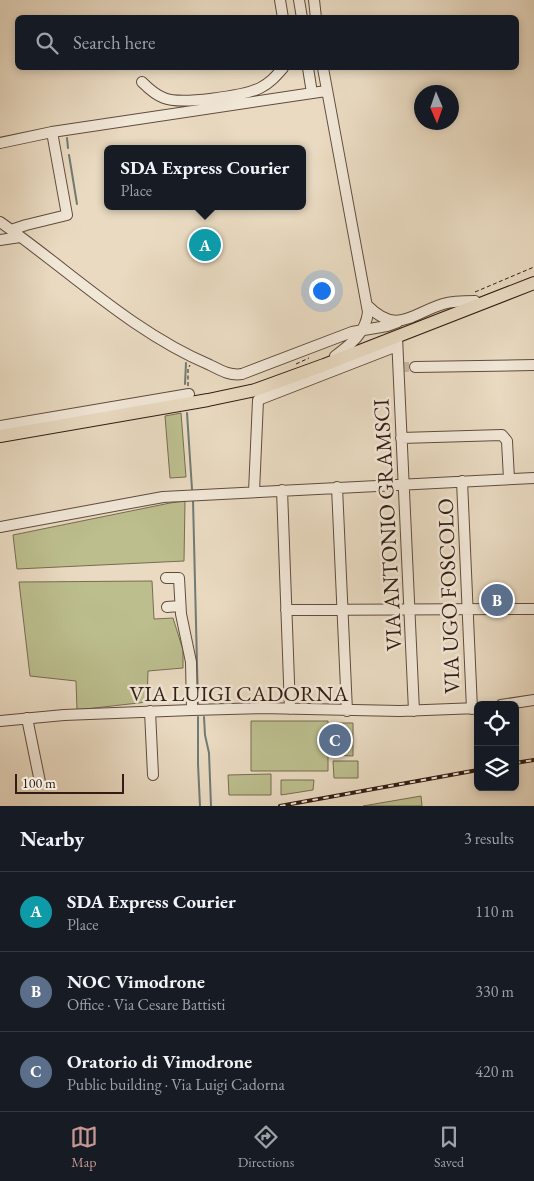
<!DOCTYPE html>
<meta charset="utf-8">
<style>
body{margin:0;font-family:"EB Garamond",serif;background:#20242c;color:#f1f3f6}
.controls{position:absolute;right:15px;bottom:15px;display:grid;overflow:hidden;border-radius:8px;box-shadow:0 2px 8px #0003}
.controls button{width:45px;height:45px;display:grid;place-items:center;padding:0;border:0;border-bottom:1px solid #363941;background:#171b24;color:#f1f3f6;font:25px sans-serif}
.compass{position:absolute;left:414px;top:85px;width:45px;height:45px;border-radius:50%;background:#171b24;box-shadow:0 2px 8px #0003;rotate:178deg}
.scale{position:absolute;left:15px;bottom:12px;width:109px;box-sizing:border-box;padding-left:5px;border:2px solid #321c14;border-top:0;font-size:14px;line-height:18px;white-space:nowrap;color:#321c14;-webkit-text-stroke:4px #f1e7d7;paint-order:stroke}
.you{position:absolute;left:321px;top:290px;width:18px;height:18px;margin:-12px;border:4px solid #fff;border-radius:50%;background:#1a73e8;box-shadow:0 0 0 8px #1a73e833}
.badge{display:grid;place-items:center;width:32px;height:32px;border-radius:50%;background:#c59692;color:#fff;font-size:16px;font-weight:700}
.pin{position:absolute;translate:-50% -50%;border:2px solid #fff;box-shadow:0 1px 5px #0006}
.popup{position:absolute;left:104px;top:145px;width:202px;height:65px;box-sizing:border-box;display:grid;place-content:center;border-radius:8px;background:#171b24;filter:drop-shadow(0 1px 4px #0005);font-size:16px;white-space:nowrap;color:#9ea1a6}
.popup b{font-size:19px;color:#f1f3f6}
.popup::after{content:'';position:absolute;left:50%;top:100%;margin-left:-10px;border:10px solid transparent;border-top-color:#171b24}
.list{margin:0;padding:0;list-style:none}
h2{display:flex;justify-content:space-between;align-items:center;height:65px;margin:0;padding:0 20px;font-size:21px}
h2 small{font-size:16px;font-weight:400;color:#9ea1a6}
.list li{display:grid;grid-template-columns:32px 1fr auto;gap:15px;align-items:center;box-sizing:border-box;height:80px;padding:0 20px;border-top:1px solid #363941}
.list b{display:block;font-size:19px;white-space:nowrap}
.list p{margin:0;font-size:16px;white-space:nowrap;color:#9ea1a6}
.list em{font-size:16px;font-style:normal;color:#9ea1a6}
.icon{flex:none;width:28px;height:28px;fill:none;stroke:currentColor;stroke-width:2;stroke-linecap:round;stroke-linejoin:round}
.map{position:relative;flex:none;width:534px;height:806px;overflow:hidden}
.search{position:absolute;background:#171b24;box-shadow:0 2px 8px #0003;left:15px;right:15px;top:15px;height:55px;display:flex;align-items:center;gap:12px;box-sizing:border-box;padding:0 18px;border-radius:8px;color:#9ea1a6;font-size:19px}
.sheet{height:305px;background:#171b24}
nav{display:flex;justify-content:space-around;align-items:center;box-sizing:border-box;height:70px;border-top:1px solid #363941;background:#171b24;font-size:14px;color:#9ea1a6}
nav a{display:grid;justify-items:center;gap:2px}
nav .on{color:#c59692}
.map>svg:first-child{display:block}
.green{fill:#bcbe8e;stroke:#776d51}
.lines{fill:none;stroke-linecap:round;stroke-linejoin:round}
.stream{stroke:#6f7b75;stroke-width:2}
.minor-tunnel{stroke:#c4b49e;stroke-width:10;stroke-dasharray:10 5;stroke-linecap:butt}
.minor-casing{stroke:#604c3f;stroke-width:12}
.major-casing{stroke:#321c14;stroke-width:14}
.path{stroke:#321c14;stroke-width:1;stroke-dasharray:4 2.5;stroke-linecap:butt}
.minor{stroke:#f1e7d7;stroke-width:10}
.major{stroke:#e9dac1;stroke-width:12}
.rail-casing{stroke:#321c14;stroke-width:4}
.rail{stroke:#f1e7d7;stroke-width:2;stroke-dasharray:5.5;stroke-linecap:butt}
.labels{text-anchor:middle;stroke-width:5;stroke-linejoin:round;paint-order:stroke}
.street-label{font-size:22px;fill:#321c14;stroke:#f1e7d7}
</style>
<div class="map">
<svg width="534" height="806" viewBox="0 0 534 806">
<rect width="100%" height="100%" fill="#e9dac1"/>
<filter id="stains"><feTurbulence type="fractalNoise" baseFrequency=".004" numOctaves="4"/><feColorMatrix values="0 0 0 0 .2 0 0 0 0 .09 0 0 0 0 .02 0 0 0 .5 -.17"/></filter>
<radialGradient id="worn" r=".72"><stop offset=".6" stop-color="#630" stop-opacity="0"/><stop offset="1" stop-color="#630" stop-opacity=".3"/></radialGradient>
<!-- green -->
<path class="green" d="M181,413l5,64 -16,1 -5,-62z
M185,501l-1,60 -167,8 -4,-34 157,-32z
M152,581l2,38 19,-1 10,32v18l-35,3 -1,31 -70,8 -1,-29 -46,-5 -11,-94z
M251,721h77v50h-77z
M333,723h20v33l-20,-1z
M333,761h25v17h-24z
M271,774v21h-42l-1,-20z
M281,780h33l-1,10 -32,5z
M421,796l1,10h-59z"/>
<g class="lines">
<!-- stream -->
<path class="stream" d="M67,138l1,10
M69,155l8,49
M185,384l1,-21
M187,413l5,76
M193,500l5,205
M198,717v47l2,42
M204,717l1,18 4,18 2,53"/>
<!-- minor-tunnel -->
<path class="minor-tunnel" d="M399,367h16"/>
<defs>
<path id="minor" d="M280,0l3,18
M299,0l3,18
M314,0l2,18
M308,68l4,25
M323,68l45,244c-2,21 -18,33 -33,44
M142,82c6,6 13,13 22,16 16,7 80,-2 96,-10 10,-5 16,-12 23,-20
M0,143l52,-11 274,-41
M0,222c69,48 132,110 210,143 10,5 20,11 32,9l110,-42 35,-6 11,-4
M11,230l15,-5 41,-10 -15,-83
M0,240l20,-3
M368,306c29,29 43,8 75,-2 10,-3 21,-3 32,-3
M397,337l17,374
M415,367l119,-2
M0,426l189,-32
M401,438l101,-3 5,6 2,38
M462,481l10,228
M337,487l10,224
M282,490l8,219
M254,492l4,-92 139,-54
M0,527l163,-30 371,-19
M166,578h13l2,36 10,48 1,48
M167,607l13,-1
M286,610l248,-1
M501,705l33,-5
M150,711l3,64
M27,718l13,64
M0,721l64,-6 128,-5 69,-2 139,3 78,-3"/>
<path id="major" d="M0,436l208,-36 47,-10 69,-25 210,-82"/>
</defs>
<!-- minor casing -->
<use href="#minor" class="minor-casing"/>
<!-- major casing -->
<use href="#major" class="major-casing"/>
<!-- path -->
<path class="path" d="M475,292l59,-25
M296,364l13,-6
M188,386v-17l2,-4"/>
<!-- minor -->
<use href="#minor" class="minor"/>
<!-- major -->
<use href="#major" class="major"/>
<defs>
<path id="rail" d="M515,763l19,-3
M280,806l198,-36"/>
</defs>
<!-- rail casing -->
<use href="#rail" class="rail-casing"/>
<!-- rail -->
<use href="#rail" class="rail"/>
</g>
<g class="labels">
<!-- street labels -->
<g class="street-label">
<text transform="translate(387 525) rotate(-93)" y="8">VIA ANTONIO GRAMSCI</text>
<text transform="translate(448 596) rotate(-92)" y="8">VIA UGO FOSCOLO</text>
<text x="239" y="701">VIA LUIGI CADORNA</text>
</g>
</g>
<rect width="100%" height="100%" filter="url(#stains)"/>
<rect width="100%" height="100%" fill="url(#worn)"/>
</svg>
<div class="controls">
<button><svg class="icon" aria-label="locate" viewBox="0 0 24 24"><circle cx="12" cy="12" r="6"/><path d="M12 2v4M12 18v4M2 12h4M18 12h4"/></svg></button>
<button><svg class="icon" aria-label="layers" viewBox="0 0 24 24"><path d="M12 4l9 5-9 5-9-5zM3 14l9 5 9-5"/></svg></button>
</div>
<svg class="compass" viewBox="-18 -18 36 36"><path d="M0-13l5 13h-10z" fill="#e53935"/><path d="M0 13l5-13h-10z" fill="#9ea1a6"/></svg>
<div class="scale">100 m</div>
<div class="you"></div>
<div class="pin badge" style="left:205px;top:245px;background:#0f9aa8">A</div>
<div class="popup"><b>SDA Express Courier</b>Place</div>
<div class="pin badge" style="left:497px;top:600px;background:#5c6f8a">B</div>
<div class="pin badge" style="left:335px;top:740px;background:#5c6f8a">C</div>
<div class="search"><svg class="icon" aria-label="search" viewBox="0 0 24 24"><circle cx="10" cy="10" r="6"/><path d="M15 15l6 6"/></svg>Search here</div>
</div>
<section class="sheet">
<h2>Nearby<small>3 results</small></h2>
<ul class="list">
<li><span class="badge" style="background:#0f9aa8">A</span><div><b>SDA Express Courier</b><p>Place</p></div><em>110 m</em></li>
<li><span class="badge" style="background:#5c6f8a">B</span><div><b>NOC Vimodrone</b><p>Office · Via Cesare Battisti</p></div><em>330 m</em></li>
<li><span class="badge" style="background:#5c6f8a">C</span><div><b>Oratorio di Vimodrone</b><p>Public building · Via Luigi Cadorna</p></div><em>420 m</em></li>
</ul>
</section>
<nav>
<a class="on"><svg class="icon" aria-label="map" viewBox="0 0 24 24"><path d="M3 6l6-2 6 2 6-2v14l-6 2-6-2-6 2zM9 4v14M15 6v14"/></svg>Map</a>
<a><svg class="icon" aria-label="directions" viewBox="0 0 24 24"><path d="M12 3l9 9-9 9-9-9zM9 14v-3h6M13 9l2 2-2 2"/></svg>Directions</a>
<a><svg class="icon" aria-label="saved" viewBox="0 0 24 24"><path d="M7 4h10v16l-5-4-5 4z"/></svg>Saved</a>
</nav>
